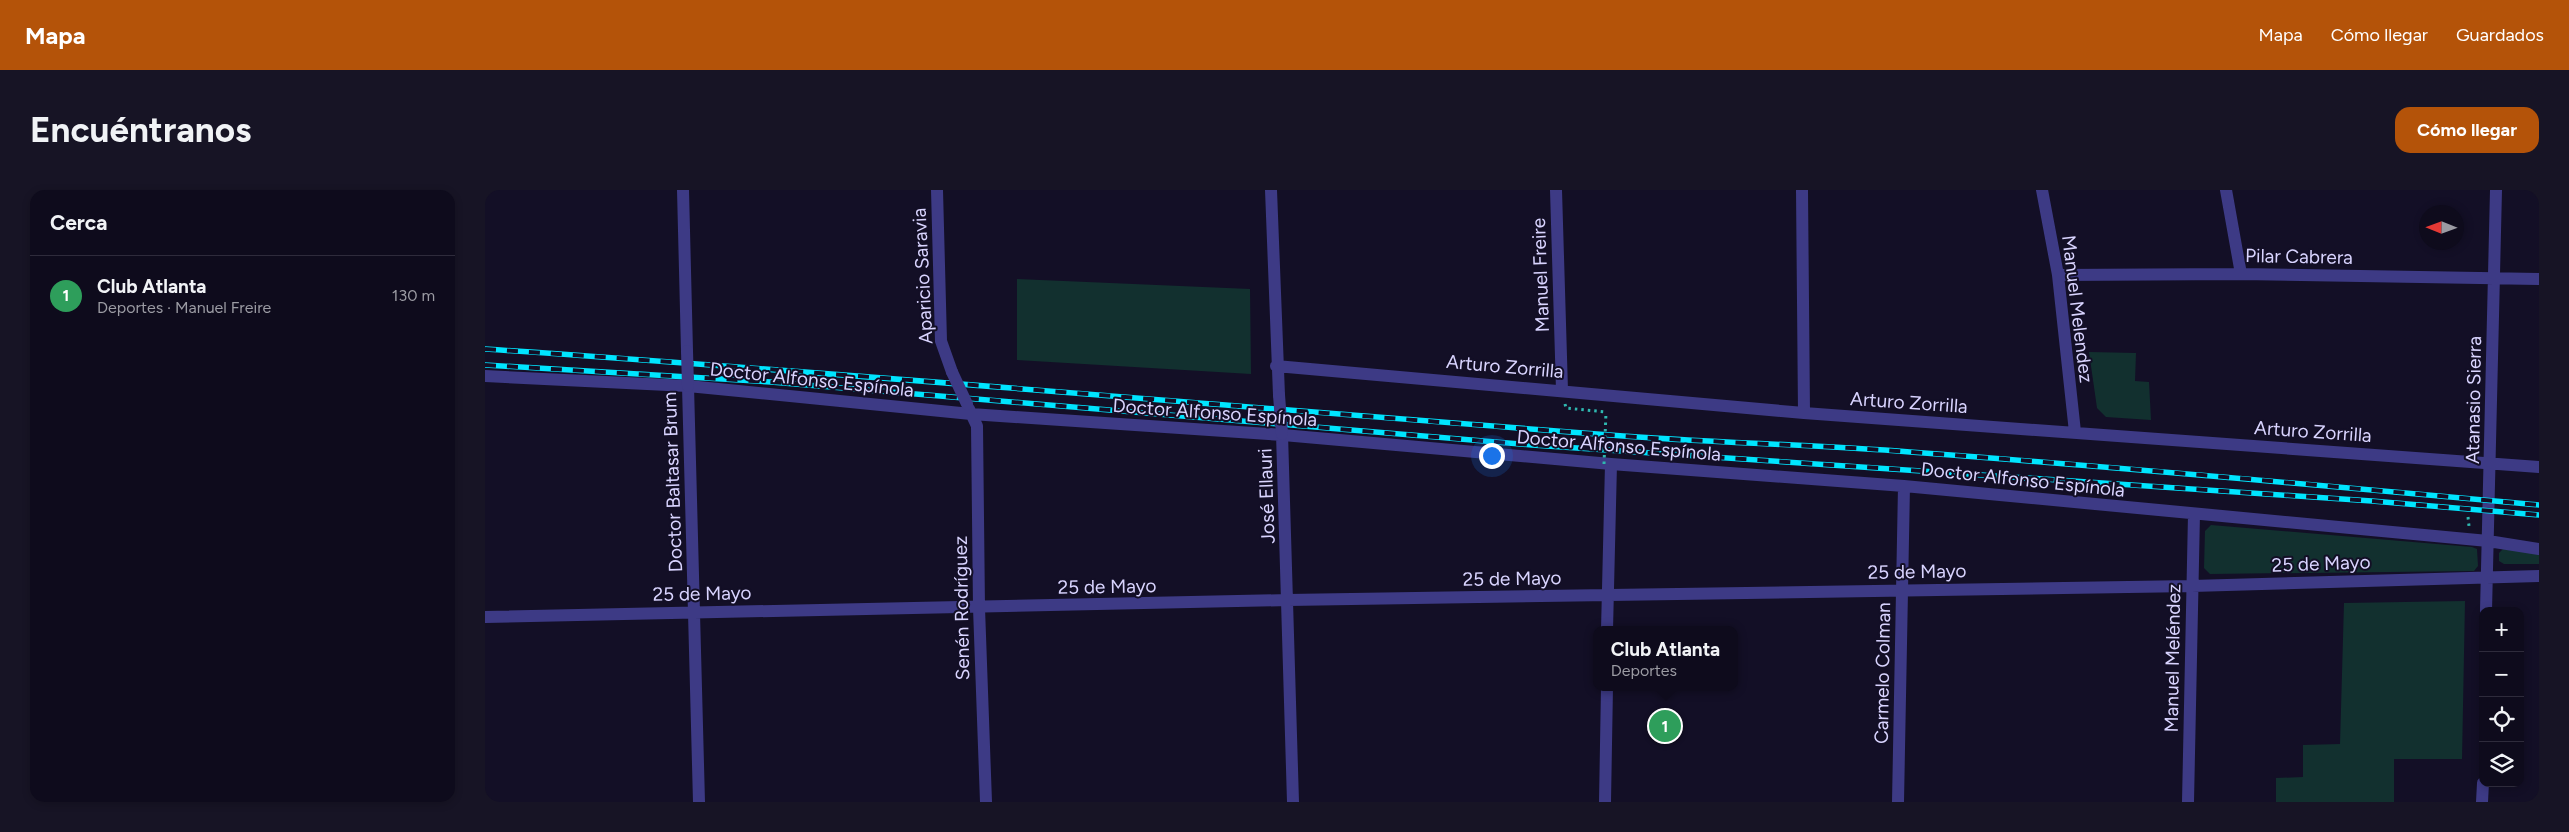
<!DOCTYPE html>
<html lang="es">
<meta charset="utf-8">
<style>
body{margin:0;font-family:Figtree,sans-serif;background:#171425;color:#f1f3f6}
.controls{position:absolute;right:15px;bottom:15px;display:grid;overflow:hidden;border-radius:10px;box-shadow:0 2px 8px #0003}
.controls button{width:45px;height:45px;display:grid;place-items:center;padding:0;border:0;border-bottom:1px solid #2e2b3b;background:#0e0b1c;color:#f1f3f6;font:25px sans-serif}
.compass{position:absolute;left:1934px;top:15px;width:45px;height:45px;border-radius:50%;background:#0e0b1c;box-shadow:0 2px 8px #0003;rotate:271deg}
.you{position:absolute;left:1006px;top:265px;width:18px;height:18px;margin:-12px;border:4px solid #fff;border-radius:50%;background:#1a73e8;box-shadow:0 0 0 8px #1a73e833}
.badge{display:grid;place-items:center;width:32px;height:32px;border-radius:50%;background:#b45309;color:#fff;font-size:16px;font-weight:700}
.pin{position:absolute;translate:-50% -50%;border:2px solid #fff;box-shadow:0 1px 5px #0006}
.popup{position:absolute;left:1108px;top:436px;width:145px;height:65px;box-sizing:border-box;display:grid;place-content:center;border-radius:10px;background:#0e0b1c;filter:drop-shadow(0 1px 4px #0005);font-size:16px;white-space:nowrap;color:#9b9ba3}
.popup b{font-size:19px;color:#f1f3f6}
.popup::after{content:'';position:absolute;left:50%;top:100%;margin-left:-10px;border:10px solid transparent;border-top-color:#0e0b1c}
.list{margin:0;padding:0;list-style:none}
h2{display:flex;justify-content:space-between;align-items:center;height:65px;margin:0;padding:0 20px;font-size:21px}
h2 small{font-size:16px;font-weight:400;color:#9b9ba3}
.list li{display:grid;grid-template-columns:32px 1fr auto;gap:15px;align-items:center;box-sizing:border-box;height:80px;padding:0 20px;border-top:1px solid #2e2b3b}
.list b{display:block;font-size:19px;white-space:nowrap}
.list p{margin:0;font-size:16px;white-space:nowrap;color:#9b9ba3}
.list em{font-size:16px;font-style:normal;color:#9b9ba3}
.icon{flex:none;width:28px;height:28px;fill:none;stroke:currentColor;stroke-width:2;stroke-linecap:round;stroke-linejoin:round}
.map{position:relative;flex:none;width:2054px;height:612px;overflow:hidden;border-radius:15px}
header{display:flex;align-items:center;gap:30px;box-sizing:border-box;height:70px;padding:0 25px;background:#b45309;color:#fff}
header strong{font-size:24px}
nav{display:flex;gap:28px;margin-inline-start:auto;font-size:18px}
.intro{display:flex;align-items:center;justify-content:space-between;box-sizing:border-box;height:120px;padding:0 30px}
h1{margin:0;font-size:35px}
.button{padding:12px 22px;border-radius:15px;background:#b45309;color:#fff;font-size:18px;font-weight:700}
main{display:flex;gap:30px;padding:0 30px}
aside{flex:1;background:#0e0b1c;border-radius:15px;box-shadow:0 2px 8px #0003}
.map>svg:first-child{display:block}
.green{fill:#12302f}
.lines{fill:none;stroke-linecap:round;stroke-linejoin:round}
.path{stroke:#2fb8b0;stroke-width:3;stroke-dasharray:2.5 4;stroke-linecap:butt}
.minor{stroke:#3d3a85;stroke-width:12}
.rail-casing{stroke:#00e5ff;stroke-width:5.5}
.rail{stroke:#130f26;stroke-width:4;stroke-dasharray:11;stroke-linecap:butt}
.path-bridge{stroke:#2fb8b0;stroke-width:3;stroke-dasharray:2.5 4;stroke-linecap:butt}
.minor-bridge{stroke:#3d3a85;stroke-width:12}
.labels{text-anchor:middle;stroke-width:4;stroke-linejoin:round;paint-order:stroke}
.street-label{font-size:19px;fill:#d9d4ff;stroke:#130f26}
</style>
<header>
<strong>Mapa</strong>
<nav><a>Mapa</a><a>Cómo llegar</a><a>Guardados</a></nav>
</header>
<div class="intro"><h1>Encuéntranos</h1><a class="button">Cómo llegar</a></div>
<main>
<aside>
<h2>Cerca<small></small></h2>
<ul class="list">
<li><span class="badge" style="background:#2e9e5b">1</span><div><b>Club Atlanta</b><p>Deportes · Manuel Freire</p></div><em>130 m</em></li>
</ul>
</aside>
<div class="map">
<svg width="2054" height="612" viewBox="0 0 2054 612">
<rect width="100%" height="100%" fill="#130f26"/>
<!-- green -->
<path class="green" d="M532,89l233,10 1,85 -234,-14z
M1604,162l47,1 -1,28 14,1 2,38 -45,-3 -9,-9z
M1726,335l261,22 5,2 1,17 -4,5 -264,3 -6,-6 1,-37z
M2018,359l36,3v12h-35l-5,-3v-8z
M1980,411l-3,158h-68v43h-118v-24l27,-1v-32l37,-1 4,-141z"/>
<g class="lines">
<!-- path -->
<path class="path" d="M1080,214l1,4 40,4
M1983,327l1,9"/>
<!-- minor -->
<path class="minor" d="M198,0l4,161
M452,0l4,151 11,31
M786,0l8,205
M1071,0l6,200
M1317,0l2,223
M1557,0l16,85 17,157
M1741,0l15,84
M1573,85l183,-1 298,5
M791,176l528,47 735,54
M0,186l203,10 283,28 312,21 328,29 293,22 584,55 51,8
M203,196l11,416
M484,219l8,17 2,182 7,194
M797,244l11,368
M2001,421l10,-421
M0,427l803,-17 904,-14 347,-10
M1122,440l4,-166
M1120,612l2,-115
M1413,612l6,-316
M1703,612l6,-288
M1997,612l1,-19"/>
<defs>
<path id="rail" d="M0,159c375,25 750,58 1125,86 100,8 200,9 300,17 210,15 419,34 629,53
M0,175l286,17 761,63 840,56 167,14"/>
</defs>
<!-- rail casing -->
<use href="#rail" class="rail-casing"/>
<!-- rail -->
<use href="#rail" class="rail"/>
<!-- path-bridge -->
<path class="path-bridge" d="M1119,274l2,-52"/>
<!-- minor-bridge -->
<path class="minor-bridge" d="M202,161l1,35
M467,182l15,32
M794,205l3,39"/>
</g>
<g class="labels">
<!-- street labels -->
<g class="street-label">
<text transform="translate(1814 66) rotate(1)" y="7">Pilar Cabrera</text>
<text transform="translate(1055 85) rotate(-92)" y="7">Manuel Freire</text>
<text transform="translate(437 86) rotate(-93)" y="7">Aparicio Saravia</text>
<text transform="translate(1593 119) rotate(83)" y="7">Manuel Melendez</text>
<text transform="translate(1020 176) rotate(5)" y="7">Arturo Zorrilla</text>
<text transform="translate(327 189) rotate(6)" y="7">Doctor Alfonso Espínola</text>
<text transform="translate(1988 210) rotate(-89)" y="7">Atanasio Sierra</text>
<text transform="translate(1424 212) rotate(4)" y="7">Arturo Zorrilla</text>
<text transform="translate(730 222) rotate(4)" y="7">Doctor Alfonso Espínola</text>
<text transform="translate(1828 241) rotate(4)" y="7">Arturo Zorrilla</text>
<text transform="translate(1134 255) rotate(5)" y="7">Doctor Alfonso Espínola</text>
<text transform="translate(1538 289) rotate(6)" y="7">Doctor Alfonso Espínola</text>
<text transform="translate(187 292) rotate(-92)" y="7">Doctor Baltasar Brum</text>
<text transform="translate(781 306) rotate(-92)" y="7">José Ellauri</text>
<text transform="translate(1836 373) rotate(-2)" y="7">25 de Mayo</text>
<text transform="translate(1432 381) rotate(-1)" y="7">25 de Mayo</text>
<text transform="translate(1027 388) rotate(-1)" y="7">25 de Mayo</text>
<text transform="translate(622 396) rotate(-1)" y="7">25 de Mayo</text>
<text transform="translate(217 403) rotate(-1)" y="7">25 de Mayo</text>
<text transform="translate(476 418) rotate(-91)" y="7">Senén Rodríguez</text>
<text transform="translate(1687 468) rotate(-89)" y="7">Manuel Meléndez</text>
<text transform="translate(1397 483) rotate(-89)" y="7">Carmelo Colman</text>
</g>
</g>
</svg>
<div class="controls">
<button>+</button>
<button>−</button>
<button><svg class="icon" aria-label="locate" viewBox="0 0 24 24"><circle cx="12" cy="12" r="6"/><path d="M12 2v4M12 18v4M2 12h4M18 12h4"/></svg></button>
<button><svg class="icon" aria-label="layers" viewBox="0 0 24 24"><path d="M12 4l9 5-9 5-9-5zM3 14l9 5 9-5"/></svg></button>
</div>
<svg class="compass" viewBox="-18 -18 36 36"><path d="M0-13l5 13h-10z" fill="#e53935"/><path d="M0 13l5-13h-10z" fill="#9b9ba3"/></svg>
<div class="you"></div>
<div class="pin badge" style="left:1180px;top:536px;background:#2e9e5b">1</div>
<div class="popup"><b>Club Atlanta</b>Deportes</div>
</div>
</main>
